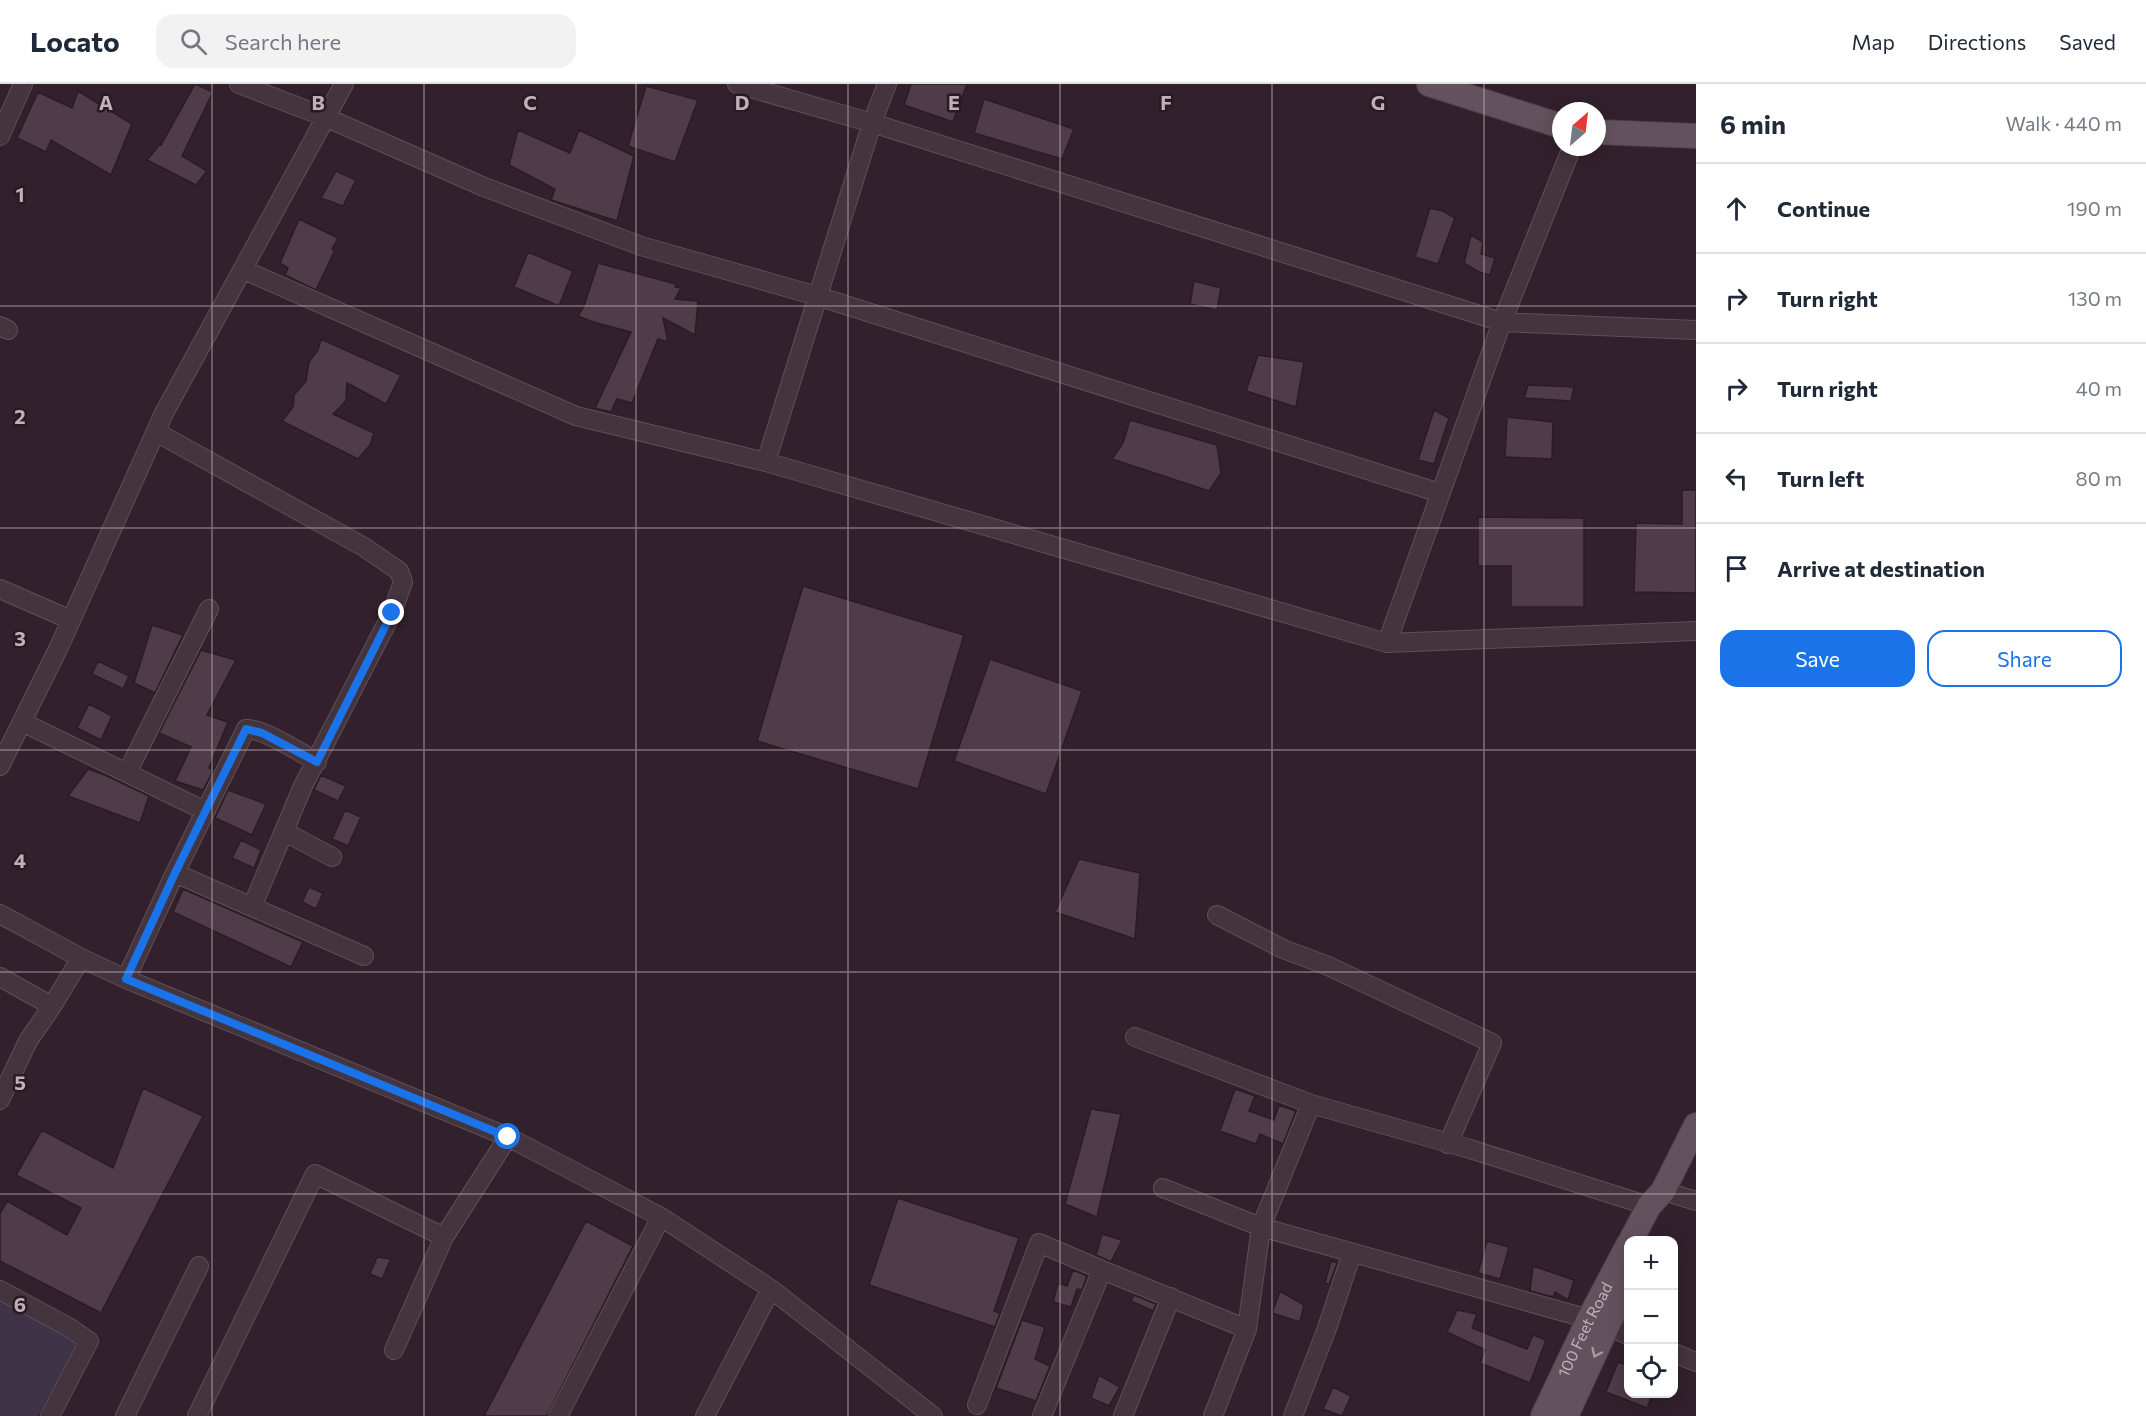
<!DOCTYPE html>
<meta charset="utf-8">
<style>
body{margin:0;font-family:Commissioner,sans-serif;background:#f2f2f3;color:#1f2937}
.controls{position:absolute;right:18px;bottom:18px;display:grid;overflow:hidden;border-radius:12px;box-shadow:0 3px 15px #0003}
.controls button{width:54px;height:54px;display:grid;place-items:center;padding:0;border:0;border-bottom:2px solid #e0e1e3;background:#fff;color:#1f2937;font:30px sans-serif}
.compass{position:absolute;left:1552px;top:18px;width:54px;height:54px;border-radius:50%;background:#fff;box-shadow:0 3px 15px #0003;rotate:28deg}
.stop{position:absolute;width:18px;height:18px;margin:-14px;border:4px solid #1a73e8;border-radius:50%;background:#fff}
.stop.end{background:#1a73e8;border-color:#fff;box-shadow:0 2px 6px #0008}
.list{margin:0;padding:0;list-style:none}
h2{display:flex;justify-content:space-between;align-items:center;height:78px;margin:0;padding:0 24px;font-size:26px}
h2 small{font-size:20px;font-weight:400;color:#747a83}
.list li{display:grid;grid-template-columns:39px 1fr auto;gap:18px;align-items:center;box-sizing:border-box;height:90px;padding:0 24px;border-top:2px solid #e0e1e3}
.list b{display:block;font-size:22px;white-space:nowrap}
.list em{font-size:20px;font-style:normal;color:#747a83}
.actions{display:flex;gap:12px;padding:18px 24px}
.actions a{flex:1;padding:14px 0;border:2px solid #1a73e8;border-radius:18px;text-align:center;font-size:21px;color:#1a73e8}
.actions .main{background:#1a73e8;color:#fff}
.icon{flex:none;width:33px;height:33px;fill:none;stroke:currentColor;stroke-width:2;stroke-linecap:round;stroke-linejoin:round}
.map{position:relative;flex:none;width:1696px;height:1332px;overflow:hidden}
header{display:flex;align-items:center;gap:36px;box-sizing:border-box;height:84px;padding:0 30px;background:#fff;border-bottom:2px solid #e0e1e3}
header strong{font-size:28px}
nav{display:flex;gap:33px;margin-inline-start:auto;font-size:21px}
.search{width:420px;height:54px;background:#f2f2f3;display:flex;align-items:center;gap:15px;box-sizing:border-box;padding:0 21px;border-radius:18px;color:#747a83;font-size:22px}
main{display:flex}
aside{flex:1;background:#fff}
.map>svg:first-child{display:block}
.green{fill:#3e3347}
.building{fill:#503b48;stroke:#2a1c25;stroke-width:1.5}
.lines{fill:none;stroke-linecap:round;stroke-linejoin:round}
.minor-casing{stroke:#5e4f59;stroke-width:20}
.major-casing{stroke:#4d3e47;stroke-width:26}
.minor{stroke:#43343e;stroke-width:18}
.major{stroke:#63525d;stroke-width:24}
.oneway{stroke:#a998a2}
.route{stroke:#1a73e8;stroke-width:8}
.grid{fill:none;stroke:#c0afb9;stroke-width:1.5;stroke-opacity:0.55}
.labels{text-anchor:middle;stroke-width:5;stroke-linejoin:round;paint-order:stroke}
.street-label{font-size:16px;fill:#c0afb9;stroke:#281a23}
.grid-label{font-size:20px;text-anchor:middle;font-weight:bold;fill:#c0afb9;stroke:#281a23;stroke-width:5;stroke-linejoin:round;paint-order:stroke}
</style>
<header>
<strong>Locato</strong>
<div class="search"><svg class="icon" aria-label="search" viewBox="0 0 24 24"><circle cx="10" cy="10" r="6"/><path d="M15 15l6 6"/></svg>Search here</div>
<nav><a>Map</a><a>Directions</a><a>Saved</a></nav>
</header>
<main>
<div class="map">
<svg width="1696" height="1332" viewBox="0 0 1696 1332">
<rect width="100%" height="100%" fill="#32212c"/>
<!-- green -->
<path class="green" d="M0,1211l79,45 -41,76h-38z"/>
<!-- building -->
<path class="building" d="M195,0l18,8 -31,64 25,15 -11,14 -49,-25 13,-16 1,1z
M911,0h56l-14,38 -49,-17z
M646,2l52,14 -23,62 -47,-16z
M78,7l54,33 -21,51 -60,-35 -5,12 -29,-14 21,-46 34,16z
M984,15l90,30 -12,30 -88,-26z
M518,46l52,23 9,-23 55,26 -17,65 -66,-21 4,-11 -46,-24z
M336,87l20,9 -13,26 -22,-8z
M1430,124l13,3 12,7 -17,46 -23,-7z
M299,135l39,19 -6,11 3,1 -19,40 -31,-15 3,-7 -8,-5z
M1471,151l12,7 -2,12 14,4 -5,17 -11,-3 -15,-9z
M528,168l45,19 -14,35 -45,-19z
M598,179l78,21 -1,3 6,1 -6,11 23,2 -3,34 -32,-17 5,24 -10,-3 -26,64 -15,-4 -6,13 -16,-4 36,-76 -38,-10 -15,-6 6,-10z
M1194,197l27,7 -4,22 -27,-6z
M321,255l80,36 -15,29 -39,-21 -1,18 -13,13 41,19 -4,12 -12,14 -76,-38 11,-14 1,-12 12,-14 3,-19 9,-12z
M1258,271l46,7 -8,45 -50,-16z
M1528,301l46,2 -3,14 -47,-3z
M1434,326l15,8 -15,46 -16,-4z
M1507,333l46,5 -1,37 -47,-2z
M1130,336l87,25 4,28 -12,18 -97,-32 11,-16z
M1682,406h14v103l-62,-1 2,-69 46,1z
M1478,433l106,1v89h-73v-41h-33z
M803,502l161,49 -46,154 -161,-48z
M152,541l31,10 -28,58 -21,-10z
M201,566l35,10 -29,55 21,7 -19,46 3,2 -1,5 -8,15 -28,-9 16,-34 -32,-14z
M990,575l92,32 -36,103 -92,-33z
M98,577l31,15 -6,13 -31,-15z
M89,620l23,12 -11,24 -24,-12z
M88,685l17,6 44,21 -9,27 -72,-27z
M321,691l25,11 -8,15 -24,-11z
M228,706l38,14 -14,31 -37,-17z
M345,726l16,7 -13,29 -16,-7z
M241,756l20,10 -7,18 -22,-10z
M1079,775l61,14 -5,66 -80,-27z
M309,803l14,6 -7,16 -14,-7z
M183,805l120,53 -12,25 -118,-55z
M143,1004l60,28 -102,197 -101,-52v-47l7,-13 60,34 14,-27 -65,-33 26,-45 71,38z
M1235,1005l20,7 -6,15 25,9 5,-15 17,6 -13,33 -23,-10 -4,10 -36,-13z
M1091,1025l30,5 -24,103 -32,-13z
M898,1114l121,40 -25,73 6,2 -5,14 -126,-42z
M586,1137l47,25 -86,170h-63z
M1102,1150l20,6 -11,22 -15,-7z
M1487,1157l22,6 -9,32 -22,-6z
M377,1173l14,2 -9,20 -12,-5z
M1331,1177l6,2 -8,22 -4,-2z
M1533,1182l41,14 -6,20 -13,-8 -2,5 -23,-6z
M1073,1186l14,6 -5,14 -5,-1 -6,18 -18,-5 5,-19 9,3z
M1280,1207l24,14 -4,17 -28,-9z
M1134,1211l22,9 -3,7 -22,-10z
M1457,1226l20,4 -5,14 55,21 6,-14 13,5 -16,43 -50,-20 5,-13 -38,-18z
M1022,1236l23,7 -10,32 15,7 -14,35 -40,-13z
M1618,1278l11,4v28h24l-6,14 -41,-16z
M1099,1291l21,12 -11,19 -18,-8z
M1333,1303l18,9 -9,20 -19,-7z"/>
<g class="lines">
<defs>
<path id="minor" d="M239,0l86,33 159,70 157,59 176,50 623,197
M737,0l135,39 630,199 194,8
M0,52l23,-52
M244,186l332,146 190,46 621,181 309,-12
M0,242l8,4
M156,348l208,115 35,24 4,11 -11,31 -89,173 -51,121 -77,-34
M766,378l106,-339 15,-39
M0,505l71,31
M1387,559l115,-321 70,-175
M22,638l183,89
M0,682l59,-119 105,-234 180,-329
M127,689l82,-164
M285,748l47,25
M252,823l112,49
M0,830l81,44 45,21 382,158 153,80 110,72 162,127
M1217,831l66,34 43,16 166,78 -44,101
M0,893l52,29 29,-48
M126,895l49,-106 71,-144c17,-1 55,24 71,33
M1135,953l176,67
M0,1016l28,-59 24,-35
M1163,1104l98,39 -14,102 -34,87
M1663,1107l33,10
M1102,1186l145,59
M0,1206l70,38 19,13 -39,75
M1628,1251l-39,-16 -328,-92 50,-123 159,45 179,57
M394,1266l50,-113 64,-100
M1674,1269l22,9
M977,1321l62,-162 63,27 -60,146
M125,1332l74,-150
M197,1332l118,-242 129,63
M558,1332l103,-199
M705,1332l66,-127
M1123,1332l48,-119
M1293,1332l33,-85 26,-78"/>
<g id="major">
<path d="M1429,0l132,42"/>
<path d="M1597,48l99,4"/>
<path d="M1631,1156l18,-34 14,-15 33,-66"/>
<path id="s1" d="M1543,1332l46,-97 39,-74"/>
<path d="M1566,1332l62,-135"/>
</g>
</defs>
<!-- minor casing -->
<use href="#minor" class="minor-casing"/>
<!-- major casing -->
<use href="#major" class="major-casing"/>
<!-- minor -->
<use href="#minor" class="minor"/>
<!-- major -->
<use href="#major" class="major"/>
</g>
<!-- one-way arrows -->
<defs><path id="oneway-chevron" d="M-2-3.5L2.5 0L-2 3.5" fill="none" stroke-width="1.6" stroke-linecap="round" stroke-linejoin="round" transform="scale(1.5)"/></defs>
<use class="oneway" href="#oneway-chevron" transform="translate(1596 1269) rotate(115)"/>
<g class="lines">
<!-- route -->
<path class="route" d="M392,529l-75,149 -55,-29 -16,-4 -71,144 -49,106 382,158"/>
</g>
<!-- grid -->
<path class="grid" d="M212,0v1332M424,0v1332M636,0v1332M848,0v1332M1060,0v1332M1272,0v1332M1484,0v1332M0,222h1696M0,444h1696M0,666h1696M0,888h1696M0,1110h1696"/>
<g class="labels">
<!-- street labels -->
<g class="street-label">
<text dy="6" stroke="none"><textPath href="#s1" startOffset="96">100 Feet Road</textPath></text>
</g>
</g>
<g class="grid-label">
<text x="106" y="26">A</text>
<text x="318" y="26">B</text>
<text x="530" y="26">C</text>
<text x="742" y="26">D</text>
<text x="954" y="26">E</text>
<text x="1166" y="26">F</text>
<text x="1378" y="26">G</text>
<text x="20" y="118">1</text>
<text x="20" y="340">2</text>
<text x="20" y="562">3</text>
<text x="20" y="784">4</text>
<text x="20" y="1006">5</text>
<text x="20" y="1228">6</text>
</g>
</svg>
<div class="controls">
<button>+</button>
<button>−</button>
<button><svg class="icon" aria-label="locate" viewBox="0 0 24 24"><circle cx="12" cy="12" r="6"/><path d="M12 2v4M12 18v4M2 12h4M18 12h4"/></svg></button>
</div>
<svg class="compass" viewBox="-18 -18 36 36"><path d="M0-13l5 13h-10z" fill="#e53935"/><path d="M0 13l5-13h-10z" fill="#747a83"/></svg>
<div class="stop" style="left:508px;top:1053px"></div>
<div class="stop end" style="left:392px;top:529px"></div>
</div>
<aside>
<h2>6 min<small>Walk · 440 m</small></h2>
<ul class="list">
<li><svg class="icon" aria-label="ahead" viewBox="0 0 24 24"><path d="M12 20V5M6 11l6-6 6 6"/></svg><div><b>Continue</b></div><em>190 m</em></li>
<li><svg class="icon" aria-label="right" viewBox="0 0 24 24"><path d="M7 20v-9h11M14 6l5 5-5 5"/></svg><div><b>Turn right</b></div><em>130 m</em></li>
<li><svg class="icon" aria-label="right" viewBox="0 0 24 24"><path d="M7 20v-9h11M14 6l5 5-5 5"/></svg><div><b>Turn right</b></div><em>40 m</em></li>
<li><svg class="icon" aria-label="left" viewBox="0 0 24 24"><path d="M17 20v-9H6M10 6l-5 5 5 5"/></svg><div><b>Turn left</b></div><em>80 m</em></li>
<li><svg class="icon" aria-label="arrive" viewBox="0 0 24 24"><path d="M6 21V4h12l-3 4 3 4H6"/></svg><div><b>Arrive at destination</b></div></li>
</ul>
<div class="actions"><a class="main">Save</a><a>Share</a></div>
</aside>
</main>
